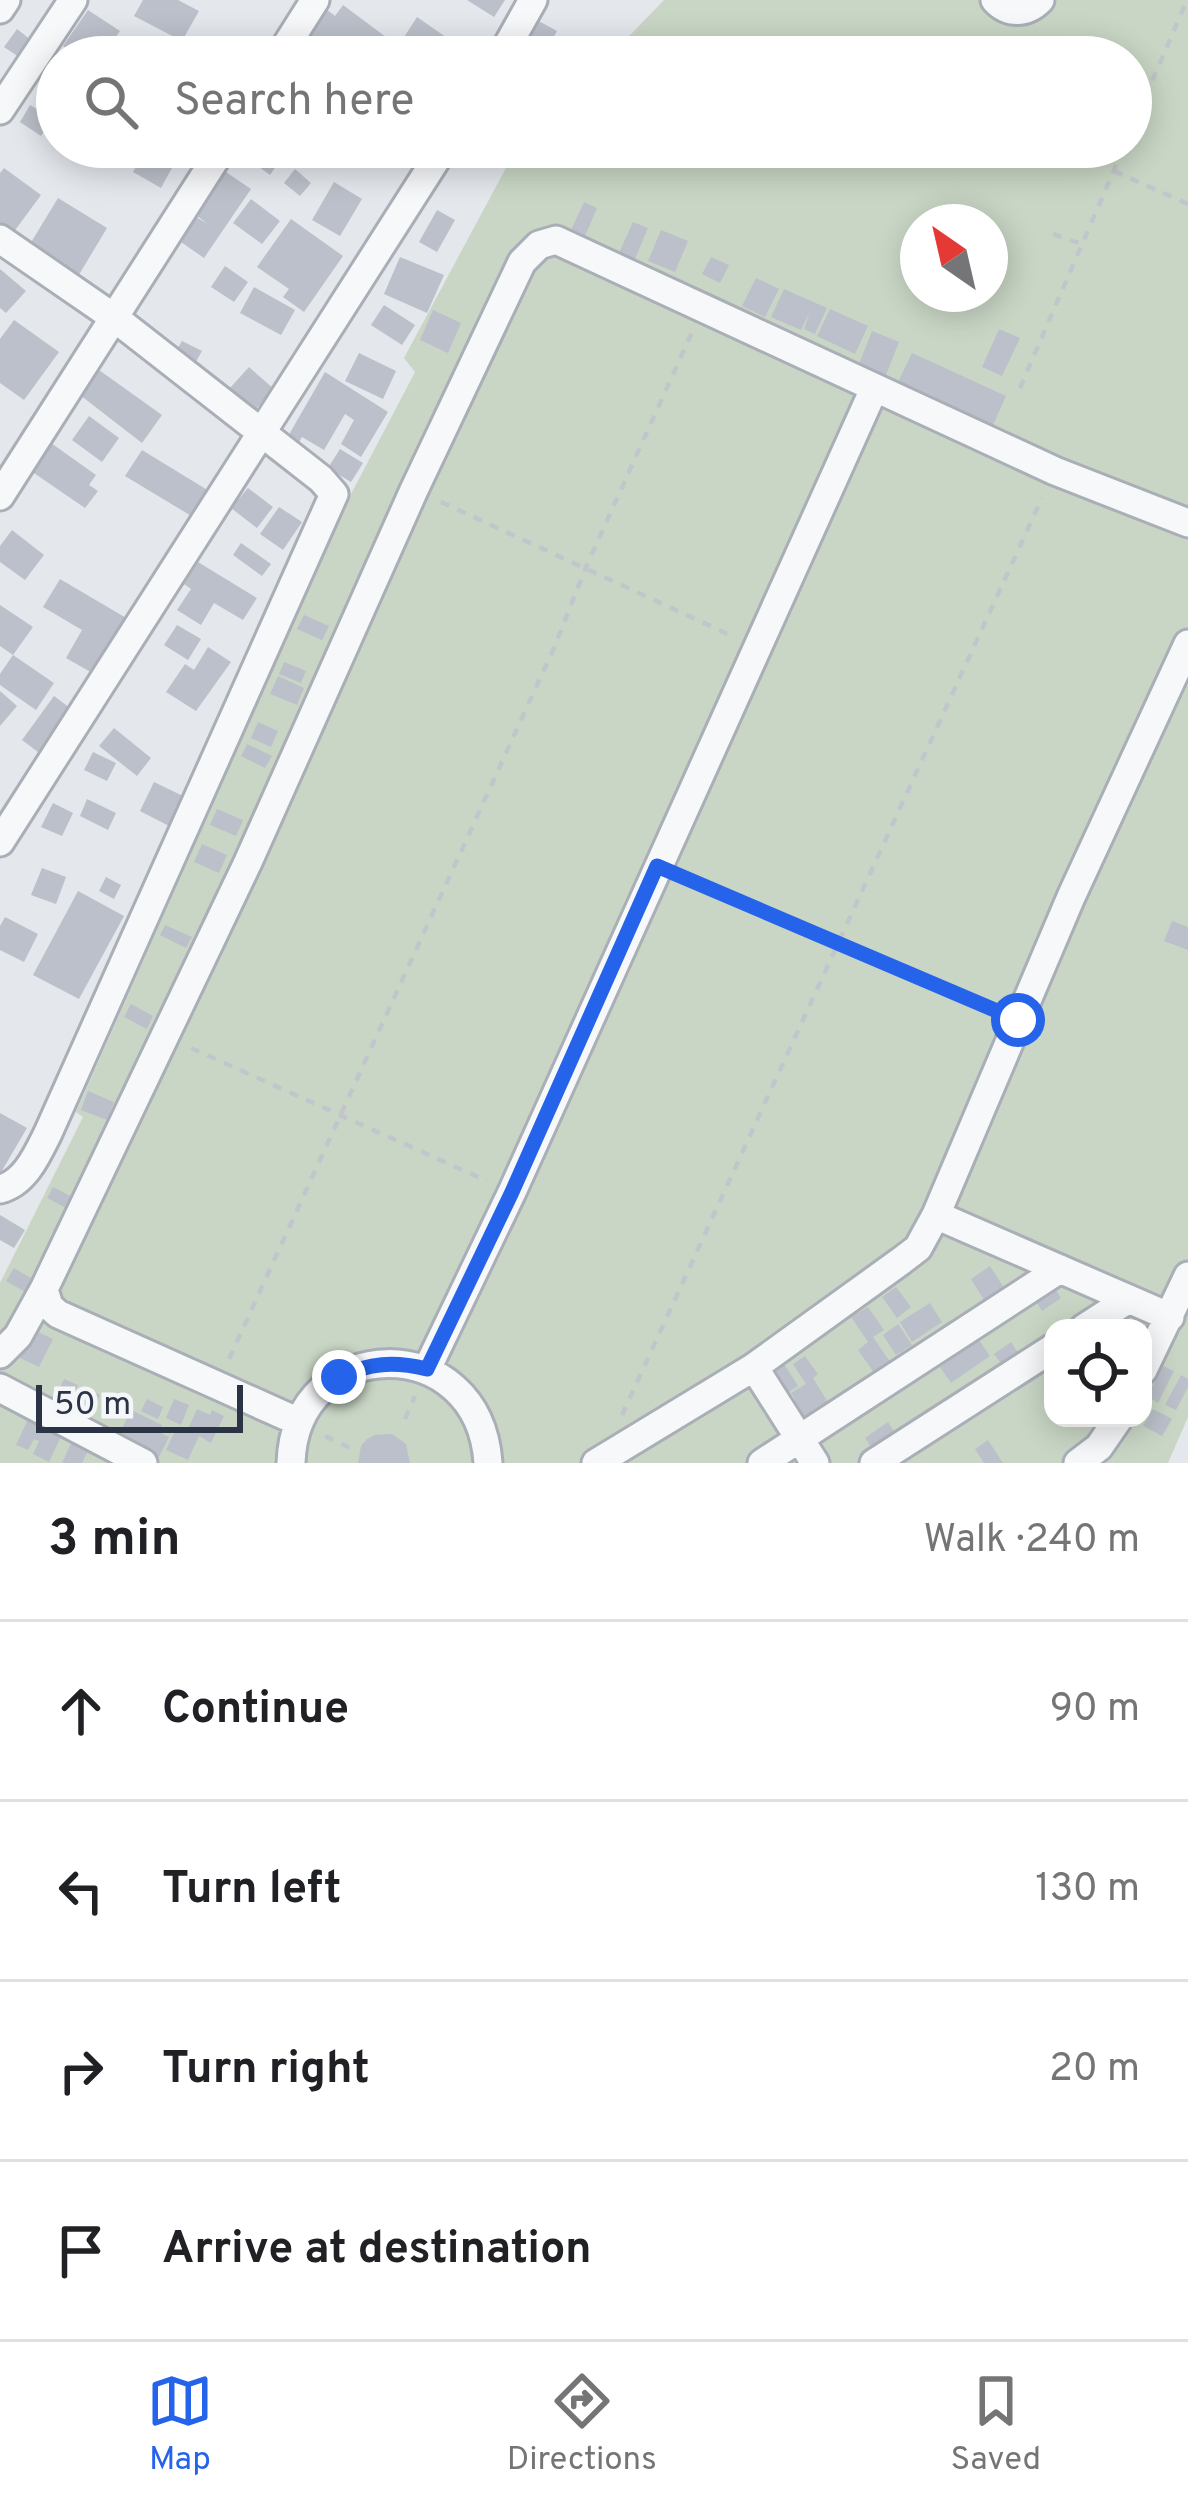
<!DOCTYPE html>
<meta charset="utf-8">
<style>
body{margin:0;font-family:Overpass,sans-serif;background:#f6f6f6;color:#202124}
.controls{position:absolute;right:36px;bottom:36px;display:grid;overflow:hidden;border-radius:24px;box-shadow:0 6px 30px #0003}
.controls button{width:108px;height:108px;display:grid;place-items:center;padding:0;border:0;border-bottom:3px solid #e0e0e0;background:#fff;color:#202124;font:60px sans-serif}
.compass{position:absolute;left:900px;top:204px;width:108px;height:108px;border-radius:50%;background:#fff;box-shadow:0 6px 30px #0003;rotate:326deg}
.scale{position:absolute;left:36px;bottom:30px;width:207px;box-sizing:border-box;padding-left:12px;border:6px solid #2b3445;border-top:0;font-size:33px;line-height:42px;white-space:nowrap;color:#2b3445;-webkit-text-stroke:9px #f4f6f9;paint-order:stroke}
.stop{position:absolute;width:36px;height:36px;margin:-27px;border:9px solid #2563eb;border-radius:50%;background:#fff}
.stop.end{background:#2563eb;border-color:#fff;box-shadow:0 3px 12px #0008}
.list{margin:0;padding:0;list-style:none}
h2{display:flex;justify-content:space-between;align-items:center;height:156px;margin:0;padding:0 48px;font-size:51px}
h2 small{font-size:39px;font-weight:400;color:#757577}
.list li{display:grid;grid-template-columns:78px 1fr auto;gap:36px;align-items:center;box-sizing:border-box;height:180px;padding:0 48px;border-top:3px solid #e0e0e0}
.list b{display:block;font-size:45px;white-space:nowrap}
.list em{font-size:39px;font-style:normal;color:#757577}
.icon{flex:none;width:66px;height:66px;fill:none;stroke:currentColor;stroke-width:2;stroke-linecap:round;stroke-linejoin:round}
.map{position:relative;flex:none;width:1188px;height:1463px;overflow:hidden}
.search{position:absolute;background:#fff;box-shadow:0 6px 30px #0003;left:36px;right:36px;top:36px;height:132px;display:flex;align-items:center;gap:30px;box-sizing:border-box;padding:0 42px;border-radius:66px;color:#757577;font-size:45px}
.sheet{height:876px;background:#fff}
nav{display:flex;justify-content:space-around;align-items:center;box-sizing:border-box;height:168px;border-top:3px solid #e0e0e0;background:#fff;font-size:33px;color:#757577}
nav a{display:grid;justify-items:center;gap:6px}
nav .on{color:#2563eb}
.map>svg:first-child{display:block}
.green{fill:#c9d6c5;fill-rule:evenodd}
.building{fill:#bbc0ca}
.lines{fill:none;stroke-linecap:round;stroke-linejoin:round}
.minor-casing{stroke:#a9aeb7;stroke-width:33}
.path{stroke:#c2c5cb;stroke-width:4.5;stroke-dasharray:9 9;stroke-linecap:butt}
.minor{stroke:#f7f8fa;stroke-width:27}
.route{stroke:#2563eb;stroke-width:15}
</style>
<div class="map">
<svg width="1188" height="1463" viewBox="0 0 1188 1463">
<rect width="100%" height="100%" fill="#e4e7ec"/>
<!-- green -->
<path class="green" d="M664,0h524v1417l-20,46h-1168v-180l83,-166 -7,-5 274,-616 65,-124 -11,-14 109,-203 8,-8h610v-90h-522zM918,222h72v72h-72zM1053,1328h90v90h-90z"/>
<!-- building -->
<path class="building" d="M143,0h35l21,11 -17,30 -48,-25z
M467,0h38l-11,17z
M343,5l63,47 -4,5h-85l-9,-7 6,-7 -9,-7 21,-27 9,7z
M88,10l32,21 -18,26h-22l-17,-11z
M417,17l36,25 -10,15h-26l-18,-12z
M535,19l22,12 -14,25 -22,-12z
M17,29l14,11 -12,17 -15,-10z
M456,42l29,15h-36z
M30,105l23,13 -12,18 -21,-14z
M147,147h22l11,6 -19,35 -28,-16z
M257,147h32l-19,28 -22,-16z
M4,168l37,27 -28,38 -13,-10v-50z
M220,168l31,21 -47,69 -26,-18 16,-24 14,8 -18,-13z
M295,169l16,14 -11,13 -16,-13z
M334,182l28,17 -22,37 -28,-16z
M58,198l49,30 -33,55 -50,-29z
M251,199l29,22 -18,23 -29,-21z
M584,202l13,6 -12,28 -14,-6z
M437,210l18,10 -18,32 -18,-10z
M291,219l52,37 -39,56 -21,-15 6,-8 -32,-22z
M633,222l15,6 -13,31 -16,-6z
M661,230l27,11 -13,31 -27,-11z
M400,257l44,18 -17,38 -43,-19z
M711,257l18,8 -9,18 -18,-9z
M225,266l23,16 -14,20 -23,-15z
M0,269l26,22 -20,22 -6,-5z
M756,278l23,11 -14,28 -23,-11z
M254,287l41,23 -14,25 -41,-22z
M784,289l43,19 -12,26 -11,-5 6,-18 -9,19 -30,-13z
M384,305l31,20 -13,20 -31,-20z
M830,309l38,17 -13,28 -38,-18z
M433,310l28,13 -13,30 -28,-13z
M14,320l45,32 -35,48 -24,-17v-44z
M999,329l21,9 -18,38 -20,-9z
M872,331l27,11 -13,33 -27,-11z
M182,341l20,10 -8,14 -20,-10z
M359,353l37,18 -13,28 -38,-18z
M912,353l94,43 -13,29 -95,-43z
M249,367l25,22 -19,21 -25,-22z
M99,370l63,45 -20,28 -62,-48z
M325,372l63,40 -27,45 -20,-13 13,-24 -9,-6 -21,36 -22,-13 -4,7 -11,-6z
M89,416l30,22 -17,24 -30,-22z
M51,443l45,32 -7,10 9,6 -13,17 -54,-37z
M340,449l23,14 -12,19 -23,-14z
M142,450l67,41 -16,26 -68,-41z
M248,488l25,19 -16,21 -26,-20z
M279,507l23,15 -19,28 -23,-16z
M12,530l32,25 -19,25 -25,-18v-16z
M241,543l30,21 -9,12 -29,-21z
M198,562l59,36 -14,22 -29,-17 -13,22 -24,-15 14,-21 -7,-5z
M60,579l68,40 -34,55 -28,-16 16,-28 -39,-23z
M0,605l33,22 -20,28 -13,-9z
M304,615l25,11 -7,14 -25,-11z
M177,625l24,14 -13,21 -24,-15z
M208,647l23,15 -35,49 -30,-19 19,-28 9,6z
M13,655l41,28 -18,27 -36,-25v-11z
M284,662l22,9 -5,12 -22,-9z
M278,676l26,12 -7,17 -27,-11z
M0,691l17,15 -17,20z
M54,696l24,18 -32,44 -24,-18z
M258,722l20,9 -7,16 -20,-9z
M114,728l37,30 -14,18 -38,-30z
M247,744l25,12 -7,12 -24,-12z
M93,752l23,11 -9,18 -23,-11z
M154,782l29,14 -14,30 -29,-15z
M87,799l29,14 -8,17 -28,-14z
M53,803l20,10 -11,23 -21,-9z
M217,809l26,11 -7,16 -26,-11z
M202,844l25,11 -8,18 -25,-11z
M42,868l24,9 -10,27 -25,-9z
M106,877l15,8 -7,14 -15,-8z
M78,891l46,25 -45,83 -46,-24z
M5,917l33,17 -14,28 -24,-12v-24z
M1172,921l16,6v23l-24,-9z
M165,925l27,12 -6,11 -26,-13z
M131,1004l22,12 -6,13 -23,-12z
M88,1091l26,11 -7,18 -26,-10z
M0,1113l27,15 -27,46z
M53,1187l21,11 -6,11 -21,-11z
M0,1215l25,15 -11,18 -14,-8z
M990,1266l16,25 -20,12 -15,-24z
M14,1268l20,12 -7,13 -21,-12z
M1051,1282l10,16 -19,13 -11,-17z
M896,1287l15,20 -14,11 -15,-21z
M930,1303l12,19 -30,20 -12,-20z
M868,1307l16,23 -11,7 20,29 -16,11 -19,-27 10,-8 -17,-25z
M898,1324l14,21 -16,10 -13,-20z
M38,1332l15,7 -14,28 -19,-9z
M979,1340l11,16 -39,27 -11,-16z
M1011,1342l10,15 -16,12 -11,-15z
M805,1356l13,18 -5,4 16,26 -31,20 -12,-20 9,-5 -4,-6 15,-9 -13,-20z
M783,1362l15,24 -28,18 -15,-24z
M1163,1366l11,5 -16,32 -11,-7z
M1181,1375l7,4v8l-12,23 -11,-5z
M64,1379l14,6 -11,24 -14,-6z
M87,1389l13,6 -13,26 -12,-6z
M147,1399l16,8 -5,12 -17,-8z
M174,1399l15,6 -8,20 -15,-7z
M197,1409l13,6 2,-5 12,6 -13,27 -12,-7 -11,24 -22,-10 10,-21 10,4z
M1153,1409l19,10 -10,17 -19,-10z
M131,1410l31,15 -3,7 10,5 -10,20 -41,-20z
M30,1415l34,15 -15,32 -16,-8 6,-13 -5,-2 -6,11 -12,-5z
M888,1422l12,19 -23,15 -12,-18z
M392,1434l14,10 4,19h-52l3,-17 6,-7 8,-4z
M73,1439l17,8 -8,16h-20z
M988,1440l15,23h-19l-9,-14z"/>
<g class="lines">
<defs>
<path id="minor" d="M995,0c13,14 31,14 45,0
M0,9l6,-9
M279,57l36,-57
M501,57l32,-57
M0,110l73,-110
M0,239l116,80 205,160 13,15 -286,639c-11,22 -23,50 -48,56
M0,496l223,-349
M0,842l444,-695
M936,1215l234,102
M1084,1328l45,-29
M0,1354l18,-18 26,-47
M754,1367l61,96
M427,1369l85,-177 362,-803
M1143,1370l45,-94
M0,1388l143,75
M299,1422l-241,-108 -9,-8 -5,-17 204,-427 166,-372 108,-228 17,-17 17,-5 499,231 133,52
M291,1463c4,-130 188,-135 197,0
M596,1463l158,-96 147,-106 17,-13 18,-33 135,-318 117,-253
M762,1463l298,-194
M874,1463l179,-115
M1078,1463l21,-16 20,-29"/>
</defs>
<!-- minor casing -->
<use href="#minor" class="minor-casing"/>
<!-- path -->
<path class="path" d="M1131,130l56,-130
M1114,171l74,33
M1053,234l29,10
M1020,388l104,-241
M441,502l289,133
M685,877l309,132
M191,1048l296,133
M229,1359l325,-711 32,-81 107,-237
M622,1415l420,-917
M405,1419l10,-23
M325,1436l25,12"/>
<!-- minor -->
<use href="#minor" class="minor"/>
</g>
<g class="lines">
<!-- route -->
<path class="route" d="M339,1377c31,-14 54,-16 88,-8l85,-177 145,-326 361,154"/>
</g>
</svg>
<div class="controls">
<button><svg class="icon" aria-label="locate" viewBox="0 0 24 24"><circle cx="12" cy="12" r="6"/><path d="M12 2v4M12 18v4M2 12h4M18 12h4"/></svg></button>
</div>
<svg class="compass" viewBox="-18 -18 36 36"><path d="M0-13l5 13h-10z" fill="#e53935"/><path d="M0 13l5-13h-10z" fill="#757577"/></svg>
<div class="scale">50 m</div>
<div class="stop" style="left:1018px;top:1020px"></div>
<div class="stop end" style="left:339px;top:1377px"></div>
<div class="search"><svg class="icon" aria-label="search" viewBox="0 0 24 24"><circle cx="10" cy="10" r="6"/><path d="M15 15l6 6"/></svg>Search here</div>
</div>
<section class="sheet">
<h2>3 min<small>Walk · 240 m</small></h2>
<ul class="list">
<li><svg class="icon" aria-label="ahead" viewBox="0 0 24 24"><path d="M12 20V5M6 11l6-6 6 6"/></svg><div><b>Continue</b></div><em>90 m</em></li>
<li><svg class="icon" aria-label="left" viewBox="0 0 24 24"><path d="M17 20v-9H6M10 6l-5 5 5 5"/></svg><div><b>Turn left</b></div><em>130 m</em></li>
<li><svg class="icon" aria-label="right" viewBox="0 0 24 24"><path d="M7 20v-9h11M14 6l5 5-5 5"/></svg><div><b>Turn right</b></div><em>20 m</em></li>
<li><svg class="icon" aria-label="arrive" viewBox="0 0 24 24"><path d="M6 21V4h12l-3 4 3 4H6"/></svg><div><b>Arrive at destination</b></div></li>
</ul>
</section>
<nav>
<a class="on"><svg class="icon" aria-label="map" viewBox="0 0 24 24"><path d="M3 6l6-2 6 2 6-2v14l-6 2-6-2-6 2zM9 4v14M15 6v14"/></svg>Map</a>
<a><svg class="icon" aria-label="directions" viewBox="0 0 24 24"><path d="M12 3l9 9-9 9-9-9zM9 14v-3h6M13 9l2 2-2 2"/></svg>Directions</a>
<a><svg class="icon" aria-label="saved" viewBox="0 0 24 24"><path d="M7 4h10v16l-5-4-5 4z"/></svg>Saved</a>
</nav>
